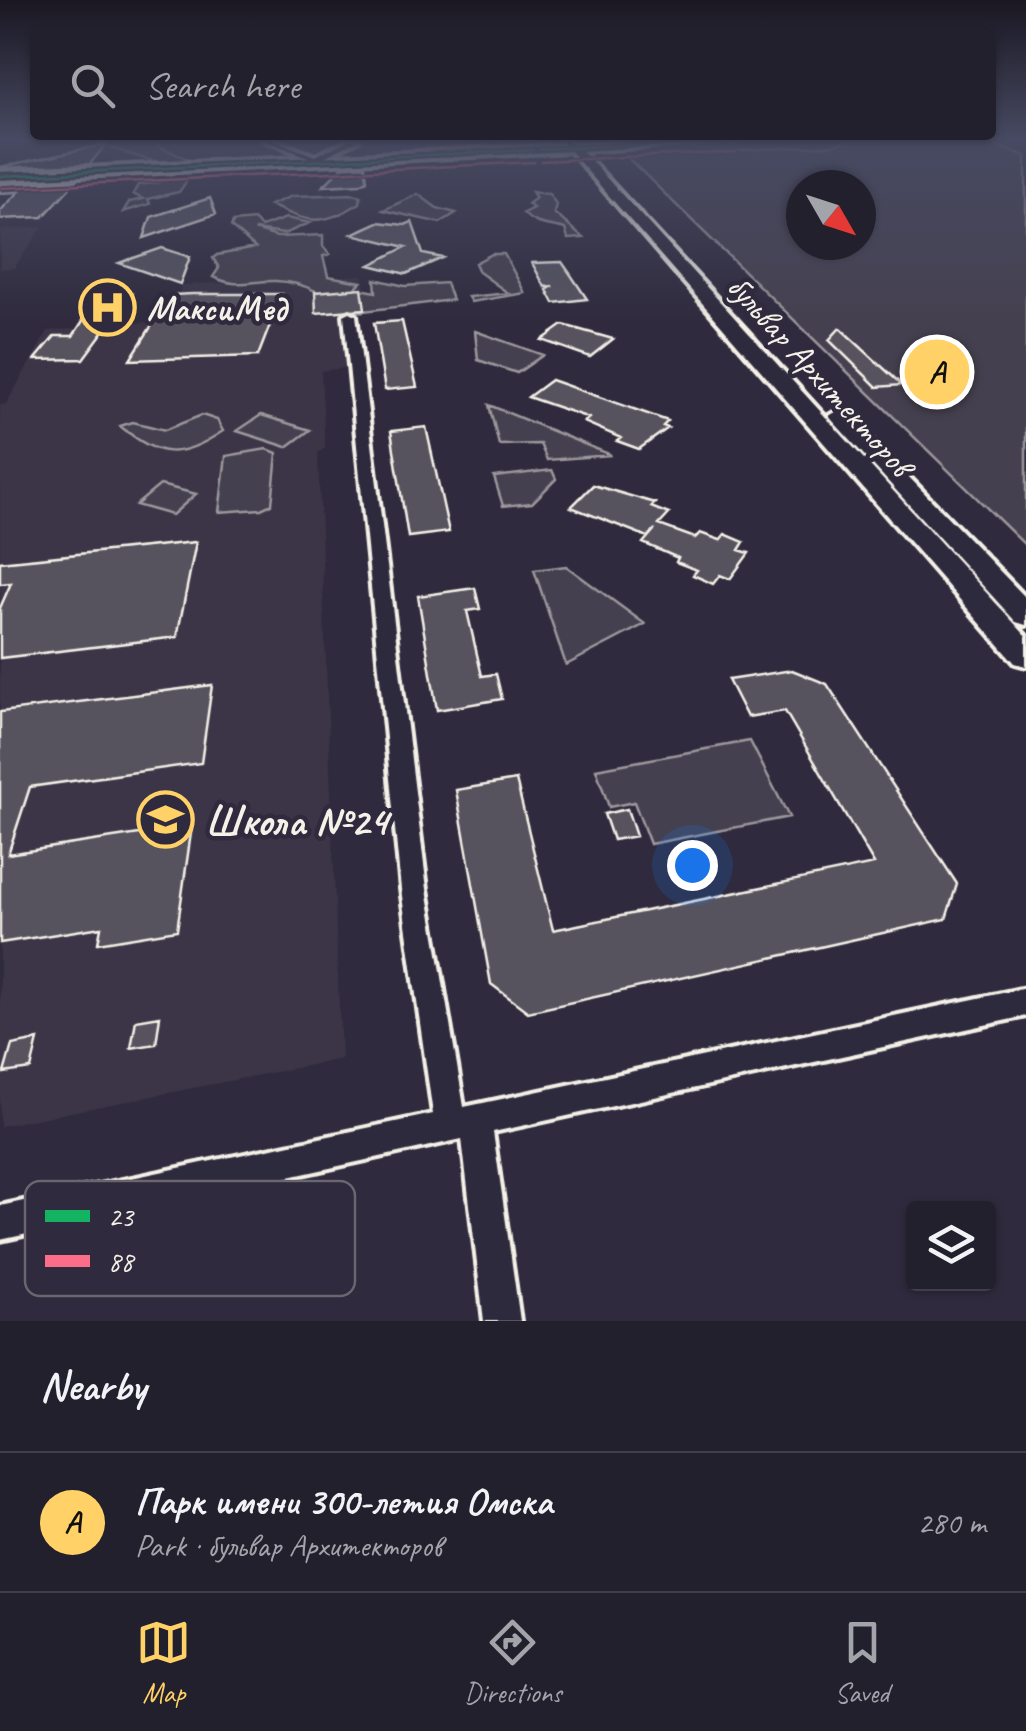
<!DOCTYPE html>
<meta charset="utf-8">
<style>
body{margin:0;font-family:Caveat,sans-serif;background:#2b2836;color:#f1f3f6}
.controls{position:absolute;right:30px;bottom:30px;display:grid;overflow:hidden;border-radius:10px;box-shadow:0 2px 8px #0004}
.controls button{width:90px;height:90px;display:grid;place-items:center;padding:0;border:0;border-bottom:2px solid #403e4a;background:#23202e;color:#f1f3f6;font:50px sans-serif}
.compass{position:absolute;left:786px;top:170px;width:90px;height:90px;border-radius:50%;background:#23202e;box-shadow:0 2px 8px #0004;rotate:129deg}
.you{position:absolute;left:692px;top:865px;width:35px;height:35px;margin:-25px;border:8px solid #fff;border-radius:50%;background:#1a73e8;box-shadow:0 0 0 15px #1a73e833}
.badge{display:grid;place-items:center;width:65px;height:65px;border-radius:50%;background:#ffd166;color:#111;font-size:32px;font-weight:700}
.pin{position:absolute;translate:-50% -50%;border:5px solid #fff;box-shadow:0 2px 10px #0006}
.list{margin:0;padding:0;list-style:none}
h2{display:flex;justify-content:space-between;align-items:center;height:130px;margin:0;padding:0 40px;font-size:42px}
h2 small{font-size:32px;font-weight:400;color:#a3a3aa}
.list li{display:grid;grid-template-columns:65px 1fr auto;gap:30px;align-items:center;box-sizing:border-box;height:140px;padding:0 40px;border-top:2px solid #403e4a}
.list b{display:block;font-size:38px;white-space:nowrap}
.list p{margin:0;font-size:32px;white-space:nowrap;color:#a3a3aa}
.list em{font-size:32px;font-style:normal;color:#a3a3aa}
.icon{flex:none;width:55px;height:55px;fill:none;stroke:currentColor;stroke-width:2;stroke-linecap:round;stroke-linejoin:round}
.map{position:relative;flex:none;width:1026px;height:1321px;overflow:hidden}
.search{position:absolute;background:#23202e;box-shadow:0 2px 8px #0004;left:30px;right:30px;top:30px;height:110px;display:flex;align-items:center;gap:25px;box-sizing:border-box;padding:0 35px;border-radius:10px;color:#a3a3aa;font-size:38px}
.sheet{height:270px;background:#23202e}
nav{display:flex;justify-content:space-around;align-items:center;box-sizing:border-box;height:140px;border-top:2px solid #403e4a;background:#23202e;font-size:28px;color:#a3a3aa}
nav a{display:grid;justify-items:center;gap:5px}
nav .on{color:#ffd166}
.map>svg:first-child{display:block}
.built{fill:#3b3647}
.green{fill:#454050;stroke:#9c989c;stroke-width:2.5;fill-rule:evenodd}
.building{fill:#56525f;stroke:#f4f1e8;stroke-width:2.5}
.lines{fill:none;stroke-linecap:round;stroke-linejoin:round}
.minor-casing{stroke:#f4f1e8;stroke-width:8}
.secondary-casing{stroke:#f4f1e8;stroke-width:8}
.minor{fill:#2f2a3d;fill-rule:evenodd}
.secondary{fill:#2f2a3d;fill-rule:evenodd}
.bus-1-casing{stroke:#2f2a3d;stroke-width:5}
.bus-2-casing{stroke:#2f2a3d;stroke-width:5}
.bus-1{stroke:#13b361;stroke-width:2.5}
.bus-2{stroke:#fb6d88;stroke-width:2.5}
.labels{text-anchor:middle;stroke-width:9;stroke-linejoin:round;paint-order:stroke}
.far-poi-label{font-size:35px;font-weight:bold;fill:#f4f1e8;stroke:#2f2a3d;text-anchor:start}
.far-street-label{font-size:35px;fill:#f4f1e8;stroke:#2f2a3d}
.poi-label{font-size:42px;font-weight:bold;fill:#f4f1e8;stroke:#2f2a3d;text-anchor:start}
.key{fill:#2f2a3d;stroke:#6a6670;stroke-width:2.5}
.key-label{font-size:28px;fill:#f4f1e8}
</style>
<div class="map">
<svg width="1026" height="1321" viewBox="0 0 1026 1321">
<rect width="100%" height="100%" fill="#2f2a3d"/>
<filter id="ink" filterUnits="userSpaceOnUse"><feTurbulence type="fractalNoise" baseFrequency=".01" numOctaves="2"/><feDisplacementMap in="SourceGraphic" scale="20" xChannelSelector="R" yChannelSelector="G"/><feConvolveMatrix kernelMatrix="1 2 1 2 8 2 1 2 1" color-interpolation-filters="sRGB"/></filter>
<g filter="url(#ink)">
<!-- built -->
<path class="built" d="M43,227l-29,41 -14,1 1,-39z
M363,275l5,37 -26,2 3,54 -24,3 4,77 -7,5 23,606 -341,67v-721l6,-1 42,-73 122,-11 12,-35z"/>
<!-- green -->
<path class="green" d="M87,140h59l50,23c-51,2 -65,-10 -109,-23z
M850,140h131l45,16v390l-399,-389 204,-12zM801,185h60v60h-60z
M189,178l-10,14 -31,7 2,5 -27,8 6,-10 14,-3 -10,-5 5,-9z
M532,192l17,2 7,10 -2,9 29,25 -15,1 -3,-10c-17,-5 -29,-2 -42,-16l10,-5 -5,-4 8,-6z
M354,194l7,2 -1,7c-38,23 -49,21 -90,2l22,-9z
M418,194l19,14 19,5 -16,10 -57,-13z
M286,218l24,5 -26,11 -30,-4 23,7 46,-2v11l7,8 -7,2 5,20 33,6 -6,6 21,4 -1,-13 30,7 41,-3 6,17 -104,13c-21,-18 -43,-31 -72,-32 -25,-1 -38,8 -63,-4l6,-9 -6,-10 4,-3 38,-7 -24,-21 2,-5 21,-2 7,7z
M492,254h12l21,39 -54,9 -3,-5 40,-4 -29,-21 -4,-9z
M475,331l68,24 -26,18 -39,-13z
M489,405l122,50 -64,5 -7,-16 -41,1z
M202,415l15,5 6,11c-44,29 -64,27 -103,-5l13,-4 32,8z
M261,415l49,15 -23,17 -50,-16z
M267,449l10,4 -5,51 -11,5 -42,3 7,-56z
M552,470l4,9 -24,24 -29,3 -9,-29z
M160,485l36,9 -24,21 -36,-10z
M566,566l79,58 -79,41 -32,-95z
M750,741l39,76 -139,27 -16,-42 -25,5 -13,-38z"/>
<!-- building -->
<path class="building" d="M106,144l-16,20 -90,4v-1z
M365,165l2,15 -7,4 -37,2 21,-20z
M77,180l-34,37 -43,2v-8l19,-19 -19,1v-9z
M210,198l6,16 -72,24 7,-21z
M378,222l27,3 7,-3 11,32 20,4 -37,16 -36,-9 36,-18 -54,-13z
M162,248l28,9 -10,27 -61,-21z
M562,262l9,13 16,24 -33,4 -7,-13 6,-4 -8,1 -13,-24z
M362,288l3,21 -49,4 -1,-21z
M131,294l-48,65 -48,1 20,-24h18l26,-40z
M193,294h89l-24,62 -128,4 41,-65z
M402,321l15,66 -32,3 -11,-67z
M563,325l4,1 46,13 -23,18 -48,-17z
M840,328l62,57 -25,2 -48,-47z
M551,380l117,41 -5,5 5,2 -29,21 -22,-8 4,-3 -37,-16 5,-4 -61,-21z
M426,427l23,105 -41,5 -17,-106z
M593,485l62,18 -4,4 18,7 -10,11 36,13 5,-5 20,7 5,-6 19,8 -5,8 10,3 -19,26 -10,-4 -7,9 -20,-9 4,-5 -21,-8 2,-4 -35,-15 12,-14 -7,8 -77,-30z
M196,542l-19,95 -177,21v-50l11,-25 -11,1v-22z
M475,588l5,21 -13,2 15,65 14,-2 6,25 -65,11 -19,-114z
M792,670l35,14 130,200 -11,35 -418,93 -37,-28 -35,-194 60,-10 37,150 321,-66 -89,-153 -38,6 -19,-37z
M212,685l-11,78 -171,24 -22,67 184,-28 -15,104 -79,13 3,-16 -101,16v-231z
M627,809l9,27 -23,4 -9,-26z
M160,1016l-4,28 -25,4 5,-28z
M38,1040l-7,29 -27,4 8,-28z"/>
<g class="lines">
<defs>
<path id="minor" d="M264,140h9l42,16 34,-16h9l-36,18 5,3 -4,2z
M350,312l6,3 71,574 37,218 562,-119v28l-533,116 27,189h-36l-22,-182 -462,101v-34l433,-92 -32,-225 -57,-574z"/>
<path id="secondary" d="M561,140l15,5 164,-5 -158,11 444,485v30l-11,-3 -445,-512 -570,29v-8l565,-27z
M839,410l7,2 180,186v27l-10,-3 -184,-202 -3,-4z"/>
</defs>
<!-- minor casing -->
<use href="#minor" class="minor-casing"/>
<!-- secondary casing -->
<use href="#secondary" class="secondary-casing"/>
<!-- minor -->
<use href="#minor" class="minor"/>
<!-- secondary -->
<use href="#secondary" class="secondary"/>
<defs>
<path id="bus-1" d="M540,149l194,-9
M0,176l533,-26"/>
<path id="bus-2" d="M541,161l195,-9
M1,188l533,-26"/>
</defs>
<!-- bus-1 casing -->
<use href="#bus-1" class="bus-1-casing"/>
<!-- bus-2 casing -->
<use href="#bus-2" class="bus-2-casing"/>
<!-- bus-1 -->
<use href="#bus-1" class="bus-1"/>
<!-- bus-2 -->
<use href="#bus-2" class="bus-2"/>
</g>
</g>
<!-- sky -->
<linearGradient id="sky" x2="0" y2="1"><stop stop-color="#1a1722"/><stop offset="0.43" stop-color="#474a62"/><stop offset="1" stop-color="#474a62" stop-opacity="0"/></linearGradient>
<rect width="1026" height="325" fill="url(#sky)"/>
<!-- icons -->
<defs>
<symbol id="hospital-ring" viewBox="-11 -11 22 22"><circle r="9.5" fill="#2f2a3d" stroke="#ffd166" stroke-width="1.5"/><path d="M-5-5h3v3.5h4V-5h3V5h-3V1.5h-4V5h-3Z" fill="#ffd166"/></symbol>
<symbol id="school-ring" viewBox="-11 -11 22 22"><circle r="9.5" fill="#2f2a3d" stroke="#ffd166" stroke-width="1.5"/><path d="M0-5L7-2L0 1L-7-2ZM-4 1L0 2.5L4 1V4Q0 6-4 4Z" fill="#ffd166"/></symbol>
</defs>
<g fill-rule="evenodd">
<use href="#hospital-ring" x="76" y="276" width="63" height="63"/>
<use href="#school-ring" x="134" y="788" width="63" height="63"/>
</g>
<g class="labels">
<!-- far-poi labels -->
<g class="far-poi-label">
<text x="147" y="320">МаксиМед</text>
</g>
<!-- far-street labels -->
<g class="far-street-label">
<text transform="translate(820 375) rotate(48)" y="12">бульвар Архитекторов</text>
</g>
<!-- poi labels -->
<g class="poi-label">
<text x="205" y="835">Школа №24</text>
</g>
</g>
<!-- legend -->
<rect x="25" y="1181" width="330" height="115" rx="15" class="key"/>
<rect x="45" y="1210" width="45" height="12" fill="#13b361"/>
<rect x="45" y="1255" width="45" height="12" fill="#fb6d88"/>
<g class="key-label">
<text x="108" y="1226">23</text>
<text x="108" y="1271">88</text>
</g>
</svg>
<div class="controls">
<button><svg class="icon" aria-label="layers" viewBox="0 0 24 24"><path d="M12 4l9 5-9 5-9-5zM3 14l9 5 9-5"/></svg></button>
</div>
<svg class="compass" viewBox="-18 -18 36 36"><path d="M0-13l5 13h-10z" fill="#e53935"/><path d="M0 13l5-13h-10z" fill="#a3a3aa"/></svg>
<div class="you"></div>
<div class="pin badge" style="left:937px;top:372px">A</div>
<div class="search"><svg class="icon" aria-label="search" viewBox="0 0 24 24"><circle cx="10" cy="10" r="6"/><path d="M15 15l6 6"/></svg>Search here</div>
</div>
<section class="sheet">
<h2>Nearby<small></small></h2>
<ul class="list">
<li><span class="badge">A</span><div><b>Парк имени 300-летия Омска</b><p>Park · бульвар Архитекторов</p></div><em>280 m</em></li>
</ul>
</section>
<nav>
<a class="on"><svg class="icon" aria-label="map" viewBox="0 0 24 24"><path d="M3 6l6-2 6 2 6-2v14l-6 2-6-2-6 2zM9 4v14M15 6v14"/></svg>Map</a>
<a><svg class="icon" aria-label="directions" viewBox="0 0 24 24"><path d="M12 3l9 9-9 9-9-9zM9 14v-3h6M13 9l2 2-2 2"/></svg>Directions</a>
<a><svg class="icon" aria-label="saved" viewBox="0 0 24 24"><path d="M7 4h10v16l-5-4-5 4z"/></svg>Saved</a>
</nav>
